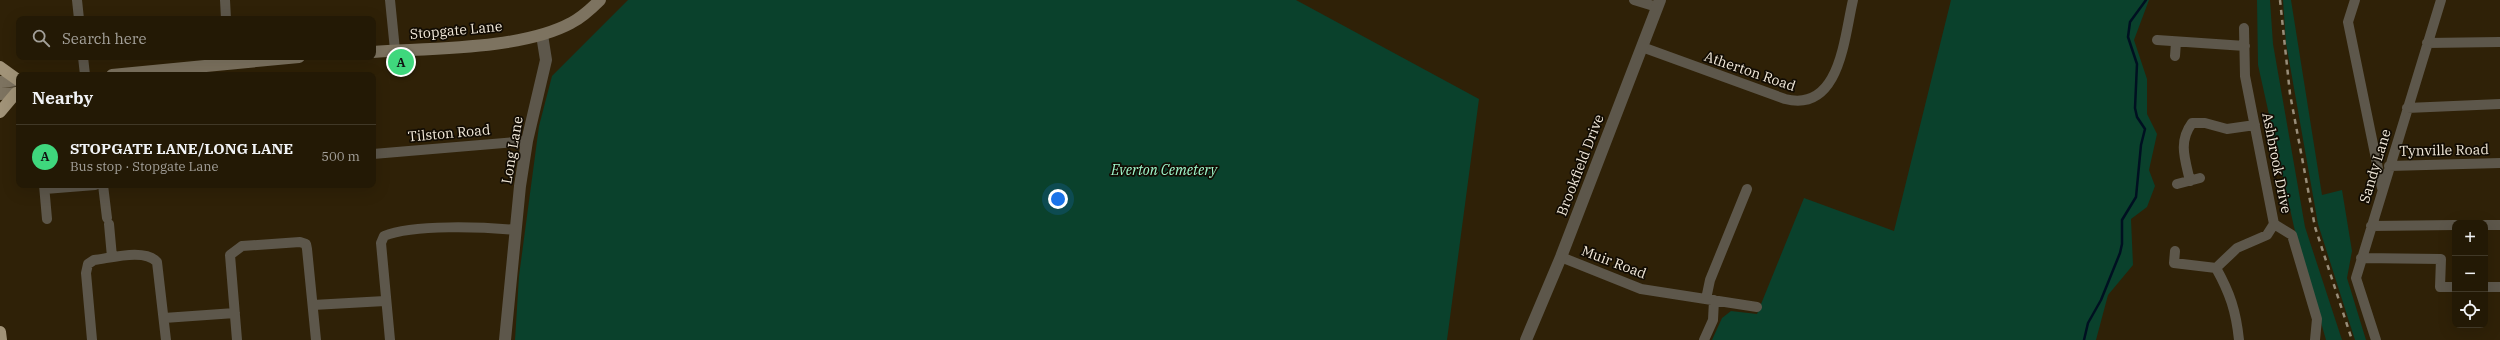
<!DOCTYPE html>
<meta charset="utf-8">
<style>
body{margin:0;font-family:"IBM Plex Serif",serif;background:#2f2613;color:#f1f3f6}
.controls{position:absolute;right:12px;bottom:12px;display:grid;overflow:hidden;border-radius:8px;box-shadow:0 4px 16px #0002}
.controls button{width:36px;height:36px;display:grid;place-items:center;padding:0;border:0;border-bottom:1px solid #403827;background:#231905;color:#f1f3f6;font:20px sans-serif}
.you{position:absolute;left:1058px;top:199px;width:14px;height:14px;margin:-10px;border:3px solid #fff;border-radius:50%;background:#1a73e8;box-shadow:0 0 0 6px #1a73e833}
.badge{display:grid;place-items:center;width:26px;height:26px;border-radius:50%;background:#3fd77d;color:#111;font-size:13px;font-weight:700}
.pin{position:absolute;translate:-50% -50%;border:2px solid #fff;box-shadow:0 1px 4px #0006}
.list{margin:0;padding:0;list-style:none}
h2{display:flex;justify-content:space-between;align-items:center;height:52px;margin:0;padding:0 16px;font-size:17px}
h2 small{font-size:13px;font-weight:400;color:#a3a09a}
.list li{display:grid;grid-template-columns:26px 1fr auto;gap:12px;align-items:center;box-sizing:border-box;height:64px;padding:0 16px;border-top:1px solid #403827}
.list b{display:block;font-size:15px;white-space:nowrap}
.list p{margin:0;font-size:13px;white-space:nowrap;color:#a3a09a}
.list em{font-size:13px;font-style:normal;color:#a3a09a}
.icon{flex:none;width:22px;height:22px;fill:none;stroke:currentColor;stroke-width:2;stroke-linecap:round;stroke-linejoin:round}
.map{position:relative;flex:none;width:2500px;height:340px;overflow:hidden}
.search{position:absolute;background:#231905;box-shadow:0 4px 16px #0002;left:16px;top:16px;width:360px;height:44px;display:flex;align-items:center;gap:10px;box-sizing:border-box;padding:0 14px;border-radius:8px;color:#a3a09a;font-size:15px}
.panel{position:absolute;background:#231905;box-shadow:0 4px 16px #0002;left:16px;top:72px;width:360px;height:116px;border-radius:8px}
.map>svg:first-child{display:block}
.green{fill:#0a412c}
.lines{fill:none;stroke-linecap:round;stroke-linejoin:round}
.stream{stroke:#001021;stroke-width:2.5}
.minor{stroke:#5d574b;stroke-width:10}
.tertiary{stroke:#5d574b;stroke-width:12}
.secondary{stroke:#7d7360;stroke-width:12}
.trunk{stroke:#a19378;stroke-width:12}
.rail{stroke:#988d79;stroke-width:2.5;stroke-dasharray:5 5;stroke-linecap:butt}
.labels{text-anchor:middle;stroke-width:3.5;stroke-linejoin:round;paint-order:stroke}
.street-label{font-size:14px;fill:#f3eadb;stroke:#120c03}
.park-label{font-size:14px;font-style:italic;fill:#a0f9cd;stroke:#120c03}
</style>
<div class="map">
<svg width="2500" height="340" viewBox="0 0 2500 340">
<rect width="100%" height="100%" fill="#2f2107"/>
<!-- green -->
<path class="green" d="M628,0h668l183,99 -32,241h-932l4,-64 20,-150 13,-50z
M1951,0h198l-15,40 13,39v35l10,20 -8,36 6,16 -8,21 -16,12 2,46 -25,30 -12,45h-384l10,-22 9,-7 26,3 47,-116 90,33z
M2257,0h13l3,44 32,183 37,113h-16l-32,-113 -36,-162z
M2283,0h8l31,195 20,-5 10,61 -5,27 19,62h-11l-37,-116 -32,-181z"/>
<g class="lines">
<!-- stream -->
<path class="stream" d="M2084,340l4,-17 13,-23 19,-47 2,-9v-24l14,-23 5,-52 4,-16 -8,-12 -2,-9 2,-44 -9,-27 2,-15 16,-22"/>
<!-- minor -->
<path class="minor" d="M77,0l2,19
M225,0l1,19
M390,0l5,50
M1634,0l23,7
M2355,0l-7,22 34,166
M2157,40l88,6
M2427,43l73,-1
M1642,47l143,52c55,14 59,-61 68,-99
M2175,56l1,-14
M83,57l2,18
M2407,108l93,-4
M373,154l154,-13
M2389,166l111,-3
M2190,181c-5,-22 -12,-39 2,-58h13l22,6 28,-4
M2177,184l23,-6
M44,185l3,34
M103,185l4,33
M45,189l50,-4
M109,224l3,33
M2274,224l18,11 25,84 -2,21
M2485,225h15
M2371,226l84,-1
M2175,251l-1,12 42,5
M1561,257l80,32 116,18
M2361,258l80,1 -1,28h15
M2485,287h15
M1706,299l4,-19 37,-91
M313,305l72,-4
M164,318l71,-5
M92,340l-6,-67 2,-9 6,-4c17,-2 51,-12 63,2l9,78
M237,340l-7,-85 12,-9 58,-4 6,2 1,5 9,91
M390,340l-9,-97 3,-7c29,-12 100,-9 132,-6
M1704,340l9,-20 1,-20
M2239,340c-3,-29 -9,-47 -23,-72l21,-20 30,-13 7,-11 -29,-148 -1,-48
M2376,340l-20,-62 85,-278"/>
<!-- tertiary -->
<path class="tertiary" d="M505,340l15,-154 7,-45 19,-81 -4,-25
M1526,340l35,-83 99,-257"/>
<!-- secondary -->
<path class="secondary" d="M373,52c57,-4 148,-2 198,-29 10,-5 21,-15 29,-23
M112,75l187,-18
M0,82l19,-2
M0,94l19,-1"/>
<!-- trunk -->
<path class="trunk" d="M0,67l18,13
M0,112l16,-19
M0,332l1,8"/>
<!-- rail -->
<path class="rail" d="M2280,0l10,94 25,133 37,113"/>
</g>
<g class="labels">
<!-- street labels -->
<g class="street-label">
<text transform="translate(456 30) rotate(-5)" y="5">Stopgate Lane</text>
<text transform="translate(1750 71) rotate(19)" y="5">Atherton Road</text>
<text transform="translate(449 133) rotate(-5)" y="5">Tilston Road</text>
<text transform="translate(512 150) rotate(-80)" y="5">Long Lane</text>
<text transform="translate(2444 150) rotate(-1)" y="5">Tynville Road</text>
<text transform="translate(2277 163) rotate(79)" y="5">Ashbrook Drive</text>
<text transform="translate(1580 165) rotate(-69)" y="5">Brookfield Drive</text>
<text transform="translate(2375 166) rotate(-73)" y="5">Sandy Lane</text>
<text transform="translate(1614 262) rotate(21)" y="5">Muir Road</text>
</g>
<!-- park labels -->
<g class="park-label">
<text x="1164" y="175">Everton Cemetery</text>
</g>
</g>
</svg>
<div class="controls">
<button>+</button>
<button>−</button>
<button><svg class="icon" aria-label="locate" viewBox="0 0 24 24"><circle cx="12" cy="12" r="6"/><path d="M12 2v4M12 18v4M2 12h4M18 12h4"/></svg></button>
</div>
<div class="you"></div>
<div class="pin badge" style="left:401px;top:62px">A</div>
<div class="search"><svg class="icon" aria-label="search" viewBox="0 0 24 24"><circle cx="10" cy="10" r="6"/><path d="M15 15l6 6"/></svg>Search here</div>
<section class="panel">
<h2>Nearby<small></small></h2>
<ul class="list">
<li><span class="badge">A</span><div><b>STOPGATE LANE/LONG LANE</b><p>Bus stop · Stopgate Lane</p></div><em>500 m</em></li>
</ul>
</section>
</div>
